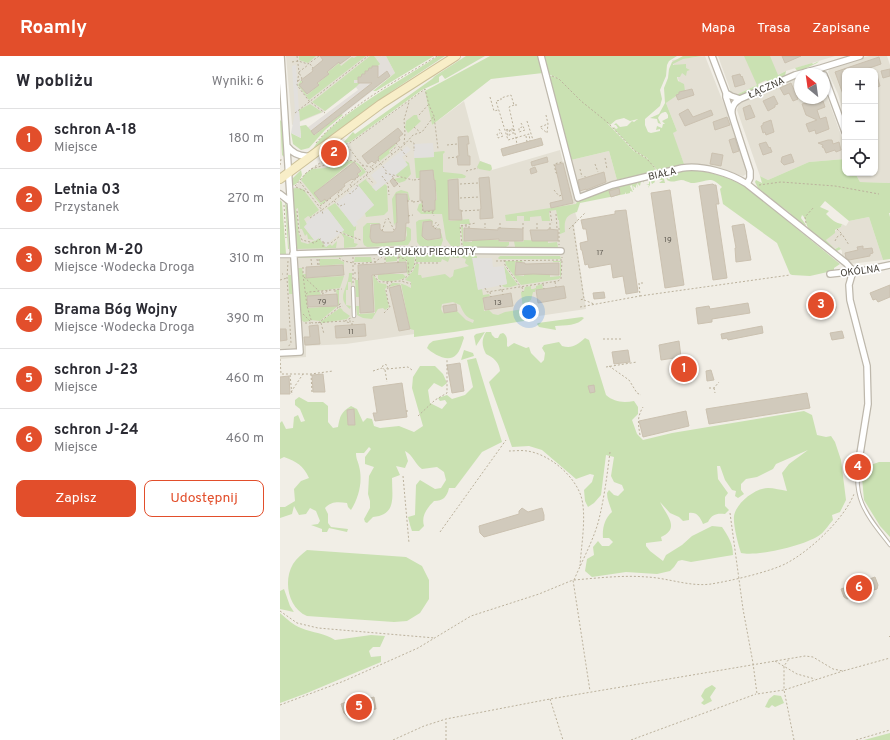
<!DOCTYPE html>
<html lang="pl">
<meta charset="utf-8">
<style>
body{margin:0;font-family:Overpass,sans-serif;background:#f7f7f7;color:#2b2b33}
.controls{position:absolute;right:12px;top:12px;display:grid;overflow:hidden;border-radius:8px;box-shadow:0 1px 3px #0004}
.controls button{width:36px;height:36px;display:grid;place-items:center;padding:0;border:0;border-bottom:1px solid #e1e1e2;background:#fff;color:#2b2b33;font:20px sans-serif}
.compass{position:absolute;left:514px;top:12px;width:36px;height:36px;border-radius:50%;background:#fff;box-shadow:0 1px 3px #0004;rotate:331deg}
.you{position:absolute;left:249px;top:256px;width:14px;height:14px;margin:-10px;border:3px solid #fff;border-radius:50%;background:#1a73e8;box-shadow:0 0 0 6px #1a73e833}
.badge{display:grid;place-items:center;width:26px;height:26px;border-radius:50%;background:#e24e2b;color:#fff;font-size:13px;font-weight:700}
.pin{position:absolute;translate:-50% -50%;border:2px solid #fff;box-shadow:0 1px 4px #0006}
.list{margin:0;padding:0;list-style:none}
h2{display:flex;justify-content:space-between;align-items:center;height:52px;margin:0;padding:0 16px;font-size:17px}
h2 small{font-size:13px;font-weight:400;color:#7c7c81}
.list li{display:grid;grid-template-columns:26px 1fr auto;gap:12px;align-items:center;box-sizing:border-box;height:60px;padding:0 16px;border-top:1px solid #e1e1e2}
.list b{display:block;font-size:15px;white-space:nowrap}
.list p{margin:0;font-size:13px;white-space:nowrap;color:#7c7c81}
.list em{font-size:13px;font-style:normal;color:#7c7c81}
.actions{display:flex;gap:8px;padding:12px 16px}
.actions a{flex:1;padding:9px 0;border:1px solid #e24e2b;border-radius:8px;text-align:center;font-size:14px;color:#e24e2b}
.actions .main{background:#e24e2b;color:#fff}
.icon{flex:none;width:22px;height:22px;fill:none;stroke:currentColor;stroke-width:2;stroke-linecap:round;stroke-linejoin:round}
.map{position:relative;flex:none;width:610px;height:684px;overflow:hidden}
header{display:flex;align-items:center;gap:24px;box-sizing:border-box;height:56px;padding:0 20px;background:#e24e2b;color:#fff}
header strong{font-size:19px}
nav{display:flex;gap:22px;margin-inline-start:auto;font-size:14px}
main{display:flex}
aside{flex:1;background:#fff}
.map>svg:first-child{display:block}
.residential{fill:#e4e0d4}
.industrial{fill:#e3dfda}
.green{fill:#cae1b2;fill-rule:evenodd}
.parking{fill:#e2e0dd}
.building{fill:#d1cabc;stroke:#cbc1b0}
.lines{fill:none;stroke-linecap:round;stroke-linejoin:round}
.service-casing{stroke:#beb8ac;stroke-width:4.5}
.minor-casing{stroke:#beb8ac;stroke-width:8}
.secondary-casing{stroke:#ccc19a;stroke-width:10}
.path{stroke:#bbb19c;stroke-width:1;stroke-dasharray:2 2;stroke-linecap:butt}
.service{stroke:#fff;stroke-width:2.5}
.minor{stroke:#fff;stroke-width:5.5}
.secondary{stroke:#f8eec8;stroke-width:8}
.labels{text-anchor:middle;stroke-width:3.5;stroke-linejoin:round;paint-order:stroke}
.number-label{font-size:8px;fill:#666158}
.street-label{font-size:10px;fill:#423e36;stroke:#fff}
</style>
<header>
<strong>Roamly</strong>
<nav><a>Mapa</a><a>Trasa</a><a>Zapisane</a></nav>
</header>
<main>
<aside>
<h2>W pobliżu<small>Wyniki: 6</small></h2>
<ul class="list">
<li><span class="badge">1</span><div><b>schron A-18</b><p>Miejsce</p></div><em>180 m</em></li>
<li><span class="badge">2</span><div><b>Letnia 03</b><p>Przystanek</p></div><em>270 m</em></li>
<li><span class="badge">3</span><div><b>schron M-20</b><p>Miejsce · Wodecka Droga</p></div><em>310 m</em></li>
<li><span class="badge">4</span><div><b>Brama Bóg Wojny</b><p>Miejsce · Wodecka Droga</p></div><em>390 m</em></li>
<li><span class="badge">5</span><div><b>schron J-23</b><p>Miejsce</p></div><em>460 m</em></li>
<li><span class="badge">6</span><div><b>schron J-24</b><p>Miejsce</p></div><em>460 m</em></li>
</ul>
<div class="actions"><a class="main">Zapisz</a><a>Udostępnij</a></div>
</aside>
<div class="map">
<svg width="610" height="684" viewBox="0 0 610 684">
<rect width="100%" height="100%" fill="#f1eee6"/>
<!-- residential -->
<path class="residential" d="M6,0h96l-31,24 5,7 -32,25 -32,13z
M425,0l22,56 21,61 -5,3 -50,-12h-9l-12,-31 5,-2 -11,-28 16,-12 -10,-31z
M438,0h117l-49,15 -50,24 -5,-3z
M589,0h18l3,9v118l-30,-1 -5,-9h20v-102h-30v47l-7,-24 -10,-22 2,-5z
M520,20v22h24v-10l18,50 3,-1v22l-36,3 -41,18 -8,-4 -23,-66 2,-6 51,-25z
M145,33l7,36 32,-24 16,60 11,4 1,5 68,-20 3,12 2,-1 11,43 -1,8 3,9 -4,4 12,84 -240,35 -40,2v11l-26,2v-104h12l-4,-66 7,-2 11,-14z
M329,95l8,29 -37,16 -9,-36z
M589,161l14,43 -33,4 -8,-8v-5l-3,-4 -4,2 -9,-9 12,-12 3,-1 1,-3 4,2 3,-5z"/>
<!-- industrial -->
<path class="industrial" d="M102,0h4l9,17 -81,64 -7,-9 51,-38 -7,-10z"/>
<!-- green -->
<path class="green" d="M19,0h17l-8,7 -9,-3z
M77,0h9l-57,44 -11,-15 3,-5 1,2 -3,3 8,10 12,-10 -1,-2 11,-9 -1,-2 11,-9 2,3 11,-9 2,1z
M90,0h4l6,8 -2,2h-6v2h-3l-1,3h-3v3h-3l-1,3h-3v3h-4v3h6l-4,4 -31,24 -13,-9z
M106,0h48l-58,35h-3l22,-18z
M158,0h7l-53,35 -80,59c10,-16 25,-28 40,-39 28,-20 57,-36 86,-55z
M186,0h19l-40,23 -3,-4 -3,2v5l-17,8 -72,52 -8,2 11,-12 2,2 77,-55 3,-3z
M210,0h48l5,17 -52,6 -59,46 -7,-34z
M263,0h134l-8,5 -2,4 -1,11 -6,14 2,9 -2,7 -15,13v6l3,7 3,1 9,-2v-2l-4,1 1,-4 5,2 1,-4h2l-3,-3 6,-3v-3l-2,-3c-4,0 -6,2 -8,6l3,6 -3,-1 -1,-4 -7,-1 9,-4 6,-11 -1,-15 4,-10 1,-9 3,-7 11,-6h19l-19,3 -10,5v1l13,-1v4l4,2 -3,1 -1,5 -4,-3 -2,4h-3l1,4 6,3 1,7 -6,1v2l-13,9 11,28 -4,2 11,31 -26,7 -11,-13 -12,-7 -22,-23 1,-1 2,2 2,-1 -2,-3h-2l2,-2 4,4 7,-1 5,-5 2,1 4,-3 -8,2 -6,-3 -8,2 -6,5 -3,-2 27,28 15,9 8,11 -40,9 -8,-29 -38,9 -23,-85 12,4 -12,-5z
M464,0h26l8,19 8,-4 -1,5 -12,6 -4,1 -3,-3 -8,4 1,3 -20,10 -8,-4 -2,-7 2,6 5,3 21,-10z
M539,5l-2,2 -19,9 -3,-4 17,-5 1,1z
M30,48l12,8 -22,9 -1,-11z
M61,58l2,1 -18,15 -16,18 -8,2 -8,-6 -2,-11 10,5 -1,-12 6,-1 9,10 11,-9v-2l3,-3 1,2 8,-6 -1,-2z
M134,59h3l1,4 3,2 -13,12 -3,-5 1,-7z
M0,64l2,2 2,35 -2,-2z
M115,88l1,1 -7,6 1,2 -10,8 -2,-4z
M164,95l1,1 -2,2v18l19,2 4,2 -1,2 -17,1 1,42 20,-2 1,5h-10v22h-9l-5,-7 -4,-25h-21l-4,-4 2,-6 3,-1v9h2l-2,-1 13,-1v-10h2l-2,-20 -1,-1 -1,-9 -13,1v7h-4l-2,-25 1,5 19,-1v-5z
M565,103v14h10l5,9 30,1v30h-1l1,4v42l-7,1 -14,-43 -20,4 -24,-20 -5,6 9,4 -3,3c5,5 9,9 16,10l-1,3 -6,3v3l-9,7 9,9 4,-2 2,2 -4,2h-3c-8,-7 -19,-13 -25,-22 -4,-5 -2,-10 -7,-14l-1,3 5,7 -1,1 -8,-4 -7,-9 -12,-9 -4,-1 -4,-6h-4l-7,-7 -4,-8 1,-2 6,3 -2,-7 8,4 41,-18z
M70,105c8,0 11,5 16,11l-6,5 -2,-3 4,-3 -7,-9 -6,2 -35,29 7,10 4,-4 1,2 -5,4 -20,-25 4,-6 7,-5 13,-1 12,-5z
M126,105l3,2 2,11 -6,7 -6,2 -5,-4 8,-2 -7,-2 12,-10 -2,-3z
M200,105l11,4 1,4 -2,2 -11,-2 -2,-2z
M409,113c20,3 39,7 57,18l94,77 -6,4v2l-2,1 -22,5 -18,-1 -2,-1 -13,-31 -54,-39 -3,-15 2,-2c-13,-13 -15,-4 -31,-4 -4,-1 -6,-3 -10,-3 -6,1 -9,3 -14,0l-1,-4h1l1,3h2l-1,-5 -6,1 2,8h-6l4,-3h-4l-1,-3 -3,1v1l-1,1 1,2 -3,2 -2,-5v6l-2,3 1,-3h-3l3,-1v-4l-2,-1 -1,2 -2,-1v3l-1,-2h-2l-1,5 -3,-3 1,5 -2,-4v4l-3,-2 1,4h-1l-1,-5 -2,1 3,6 -3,-1v2l-4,1 -1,-2v2l-45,9 -3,9c-12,3 -13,9 -12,20l-5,2 -1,-14h-1l-2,-10 -7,1 1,10h-8l-1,-5 -11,1v4h-6v-5h-7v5h-11l-1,-6 71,-11 2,-6 26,-9z
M21,114l1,5c-2,5 -5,10 -11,11l2,-8z
M87,122l-1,2 10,11 9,-7 2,2 1,25 -4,4 -18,2 -1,-4 9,-8 -16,-20z
M16,132l7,1 16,21 -9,7 -2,-1 -4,3 3,5 -3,3 10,13 -6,-1 -1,-5 -2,2 -3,-7h-2l-2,-21 -2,1 3,26 1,1 1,6 7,2 11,-6 7,9 4,-3 2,2 5,-5 -1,7 -40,1 -4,-60z
M121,134l7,2 2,8h-2l-1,-7 -11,1 1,29h-2l-1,3 -2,-27 4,-7z
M0,144l2,2 4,52h-6z
M5,145l2,5 2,43h-1z
M55,147l20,24 1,-1v4l-2,1v7l-12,-6 2,-2 -17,-22z
M150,163l3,2v4l-1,-4 -10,1v13l2,4 4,1 13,-1v-10h-4l3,-1 3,12 -2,6h-21l-3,-4 -1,-20 3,-2z
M87,167h12l1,1h-10v14l2,4 4,1 29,-3 2,-5 -1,-8h2l3,2v11l-3,5 -41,2 -3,-2 -1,-3v-15z
M181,171h2v14l9,1v-2h27v2h10v3l-3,2h-43z
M61,177l13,6v4l4,1 -3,3 -11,1v-10z
M244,184l24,1v2l9,-1 1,5h-43l-1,-6 9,1z
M60,199l3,2 -46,1 3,-2z
M135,199l-1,11 -6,9 -1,-2v-12l-8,1v-4l5,1 -4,-1 -2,-2z
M136,199h43v3l-9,-1 -2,5 -6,-3 -1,3h-25z
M180,199l17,1v2l-4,1 5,30h4l1,6 6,-1 1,2 -7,2 1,13 5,-1 4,4 5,1 7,-3 18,-3 -2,-17 3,-1 1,-4 6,-1v3h2l3,-1v-2l6,-2 1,5 -8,1v2h-2l-2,8 -2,1 2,8h-4l3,11 -76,12 -40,5v-7l-4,-1 -9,-45 -12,3 3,-4c9,0 12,1 19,5v-6l-6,-2 8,-9 3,-7h3l-1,11h3l1,3 23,-4 5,4 3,-2 1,-6 15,-4 -4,-3 1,-4 -6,-2zM173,246l7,3c3,7 6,13 14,15l-1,3 -7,-3 -9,-9 -14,2 -2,-4 1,-5z
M105,200h12v5l-11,1z
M220,200h60l1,3h-62l-1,-1z
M91,201l1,5h-18l1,-5z
M39,203h19l6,3v10l-1,-8 -23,2z
M225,205h18l-1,1h-7v13l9,1v-2h26v3l10,-1v-14h-7v-1h7l1,1v14l-2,3 -38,6 -15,-20z
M224,210l14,19c-5,1 -13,5 -16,0l5,-1z
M16,212h6l2,10 -1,-4h3v4l38,-2 -4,12 -22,3 2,1 1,3 -14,1 1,12 30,-2 -2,-16h3v15l-19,16 -9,-1 -1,1 -6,1 -4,-3z
M69,217h3v14l-1,-5h-3v8h-2v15l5,1 -1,3c-15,-12 -1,-21 -1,-36z
M101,218h22l3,3c-6,4 -22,6 -28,2v-4z
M8,219h3l2,19h-4z
M93,219l6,8 7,1 1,3 -2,2 4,18 -4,3 -2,-2 -5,1 -6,10 -9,-1 -6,-3 -1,-9h3v8l16,-1z
M75,224h4l1,17h-4z
M60,252l2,1 1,2 7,5 -3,3 -24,4 -3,-1z
M302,261l2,1c-6,8 -19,7 -29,8l1,4 -17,-3 -2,-3 1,-1z
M205,276l-9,14 -2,-10 2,-2z
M206,276h5l1,3 3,3h3l2,-4 3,-1c5,3 4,7 4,13l1,1 6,-4 12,5 3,-1 2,6 10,10 3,-3 1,-7 -3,-5 2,-3 15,-3 3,4c10,3 15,-1 23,-8l4,2 17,55c8,7 17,8 28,6l4,6v7l-6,6 5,14 6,6 29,-7 132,-22 8,4 5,20 9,2 5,-1 4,6 6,18 5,40 -6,12 -8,3 1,5c-4,4 -8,11 -12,14 -13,11 -64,23 -80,19 -3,-9 -8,-28 -7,-37 2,-13 21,-28 34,-28 6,0 13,2 19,3l-5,-18 7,-9 19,-14 -32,14 -3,5 -16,8 -11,2 -5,5v6l3,4 -6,4 -3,-2 1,-5 -4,-1 -7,-10 -5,-14h-3l1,13 10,14 -3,4v9l4,4 -4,4c-8,-1 -13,0 -17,8l-5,2c-3,-7 -6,-12 -14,-11v7l-6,1 -4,-4 -9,-4 -10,-11c6,13 21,26 1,35l1,4 -16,2v3l4,5 13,10 3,-6 16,-10 10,-9 20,-10 10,1c6,9 11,16 11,28l-42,7 -9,-2 -4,1 -4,6 -4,4 -13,3 -31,-2 -34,5 -7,-6 2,-12 7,-4 -1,-8 5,-6 4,5h7l4,-4 -4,-4h-6c-1,-10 2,-20 9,-26 -2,-7 -5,-12 -5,-19l2,-3 5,5 4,1 6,-6 -2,-5 -8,-3 -3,-6 3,-19 -8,-2 -5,40 -7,8 -6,4 -3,-6 -1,-11 8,-8 2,-7 -4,-1 -14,5 -34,-29 -13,-4 -17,1 -23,-65 11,-11c-1,-9 -6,-13 -14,-17 -4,-8 -5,-14 0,-22z
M183,280l1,2c-2,5 -4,14 -8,17 -8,8 -23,-1 -29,-7l2,-4 4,-3z
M184,294l9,3 1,3 -13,4z
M196,302l26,84 -20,10 -27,36h-6c-2,9 -6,13 -15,13 -7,7 -13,15 -10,25l-5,5h-7l-2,-6 -2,-8 7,-2 1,-30 4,-5 15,9 6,-1 5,-8 -2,-8 -7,-5 -15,2c-7,-5 -9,-14 -17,-18l3,10 -3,7 -9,-2 4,9 -8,3c0,18 5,37 -19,39l-6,6 -2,-1 -1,-3 6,-11v-7l-2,-7 1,-18 5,-9 -9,-3v-7l6,-8 -2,-2 -5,6h-8c0,6 2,8 3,13 4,15 0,31 -8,44l-3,-3 -1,-4c-8,-1 -16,-2 -22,5l3,6v9l3,4 17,2 -1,3 -18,-4 -2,4h-5v-3l-11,-4 7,-1 2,-3 -4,-10 -6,-3 -4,6 -7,1 -5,-9 -2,8 -12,4v-11h5l10,-6 -1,-12 7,-8 8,-3c-6,-13 -12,-16 -25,-21l-4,2v-36l2,-2 4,8 7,-1 1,-11 4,-2 3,7 4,-1 -5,-12 -5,-4v-5l4,-3 9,5h15l5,4v16l5,6 5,-1c2,-11 3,-15 13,-21l6,3 6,13 4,-4 5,1 2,7 6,2 19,-2 15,6 9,-6 -11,-38 1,-11 7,-11h15l8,8 4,9 -5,4 -8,-4 -6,7 2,13 12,6 5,-6 -2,-3 -5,1 -2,-3 9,-3 5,4 13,-4 8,-8 -6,-27z
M599,406h11v75l-10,-11 -16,-26 -3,-33h4z
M27,494l99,7 16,9 7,14v19l-9,14 -13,8 -13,1 -87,-6c-19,-8 -24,-35 -14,-52 4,-6 9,-10 14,-14z
M4,533l6,17 4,6 -14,-3v-18z
M0,557c7,6 13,12 21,15 12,5 24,5 34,12l36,-5 14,1 -5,11h-7l-4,4 2,6 10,-1v6l-74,31 -27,10z
M432,629l4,3 -6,9 2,4 -8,4 -3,-2 3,-3 -3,-4 4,-7z
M494,639l7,1 3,7 -9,4 -3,-2 -3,3 -4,-1 4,-8z
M610,677v7h-26z"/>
<!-- parking -->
<path class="parking" d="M16,9l4,61 1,12 -10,-5 4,-20 -3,-47z
M153,87l1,14 -20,1v-14z
M127,90l4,4 -9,7 6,8 -32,26 -4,-4 5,-4 -6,-8z
M78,129l16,20 -9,8 -2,3 -7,6 2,2 -4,3 -18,-24z
M48,153l16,21 -15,12 1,2 -4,3 -7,-9 -4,3 -11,-14 3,-3 -1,-2 15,-11h3z
M192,202h20l1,9 11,-1 3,18 -29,6z"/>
<!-- building -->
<path class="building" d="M40,0h31l-11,8 -1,-2 -12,10 2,2 -12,9 2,2 -12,9 -8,-9 4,-3 -2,-2 12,-9 -1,-2 11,-9z
M502,0h19l-16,7z
M599,1l2,7 -20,7h-16v25l-1,1 -9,-25z
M92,10h6v12l9,-7 3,5 -76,59 -3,-4 61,-48h-14v-6h3l1,-3h3v-3h3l1,-3h3z
M610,13v7l-7,2 -2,-7z
M595,16h1l4,14 -5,2z
M460,18l1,3 1,-1 3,8 -10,3 -3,-11z
M511,27l7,16 -5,2 -4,-8 -5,2 -4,-7z
M412,33l2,6 -16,5 -2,-5 3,-1v-2z
M494,40l4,8 -3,1v2l-7,4 -5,-10z
M543,45l2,6 -8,3 3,9 6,-2 3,12 -13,5 -1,-4 -6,2 -3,-8 11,-4 -11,-5 -4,-11 8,-2v2l4,-2 1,2z
M470,49l5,12 -9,3 -3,-12z
M408,53l5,8 18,-7 2,5 -28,11 -6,-12z
M447,61l3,8 -15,5 -2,-8z
M491,64l3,12 -8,3 -1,-3 -2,1 -2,-7 2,-1v-2z
M118,72l5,6 -4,3 1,3 -22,17 1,2 -5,4 -2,-2 -4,3 -6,-8z
M188,80l1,8h-2l1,12h2v9h-12l-1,-9h2l-1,-19z
M261,82l2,7 -40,11 -2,-7z
M455,82l4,13 -6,2 -4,-13z
M548,84h4l1,4 6,-2 2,8 -5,2 -1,-2 -9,3 -2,-5 -2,-1 1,-2 -5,-2z
M486,86l3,6 1,-1 2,5 -9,3 -4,-11z
M432,97l11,2 -2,11 -11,-2z
M511,98l3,8 -10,3 -3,-3 1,-5z
M267,101l1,5 -16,4 -1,-4z
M74,106l7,9 -4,3 2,2 -6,4 -1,-1 -8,5 1,2 -19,15 -1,-2 -4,3 -7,-9z
M283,107l10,40 -22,5 -1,-5 13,-3 -8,-35z
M255,111l2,5 -6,2 -1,-5z
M153,114l1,10h1l1,20h-1v10l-12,1 -1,-11 -2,1v-30z
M324,116l2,10 -20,8v-1l-6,2 -2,-11z
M209,121l4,41 -13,1v-10h1l-2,-31z
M113,122l5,6 -4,3 -4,-6z
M178,123l1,31h2l1,10h-13l-1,-40z
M433,128l1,1h2l3,19h-3l11,74 -14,2 -14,-94z
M339,132l1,6 -9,3 -2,-6z
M390,134l14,95 -19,3 -14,-95z
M116,138h11l2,29h-3l-1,17 -3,1 -26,2 -4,-1 -2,-5 1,-12 9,-1v5l4,3h9l3,-4v-5h1z
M346,154l12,82 -12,2 -3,-18 -10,2 -2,-14 -22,4 -1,-4 -3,1 -3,-15h-1l-1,-7 8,-2 -2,-12h-3l-2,-9 34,-6v-3z
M152,165v5l4,3h4l1,9 -13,2 -3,-1 -3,-3 1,-14z
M464,168l7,36 -15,2 -1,-14h1l-4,-22z
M184,172l34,2v-2l25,1v12h-24v-2l-35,2z
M268,173l10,1v11h-26l-2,-11h18z
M583,190v3l9,-1 1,5 -3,1v2l-21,4 -3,-2 -1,-5 13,-3 -1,-3z
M126,206l1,10 -35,3 2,37 -14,1 -2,-48z
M236,206l9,1v1l34,-1v12l-26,-1 -18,1z
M63,209l1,10 -38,3v-11z
M120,229l10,44 -11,2 -10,-43z
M610,229v12l-12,5 -2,-3 -3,1 -3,-7z
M284,230l2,12 -28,5 -2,-13z
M324,236l1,6 -11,1 -1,-6z
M231,237l2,13 -28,4 -2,-12z
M57,238l1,12 -30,1 -1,-11z
M554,242l2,10 -2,4 -24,3 -2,-4 -1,-9z
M468,247l2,10 -38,6v3l-14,2 -2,-16 13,-2 1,3z
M176,248l1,7 -13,2 -1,-7z
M85,268l1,12 -30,2 -1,-12z
M38,269l2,19 -15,1 -1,-8h6l-1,-11z
M482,270l1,7 -35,7 -1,-2 -5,1 -1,-5z
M0,273h6l1,11 -7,1z
M562,275l2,7 -12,2 -2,-7z
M399,285l2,16 -20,3 -2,-15z
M348,294l2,12 -16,2 -2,-12z
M411,306l3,8 -2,3 -13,5 -3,-2 -3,-8z
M180,307l4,28 -12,2 -5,-28z
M431,314l3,10 -7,1 -1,-10z
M43,318l2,18h-12l-1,-17z
M9,320l1,18h-10v-17z
M122,327l5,34 -32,4 -2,-8h4l-4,-26z
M314,329l1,7 -5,1 -2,-7z
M527,337l3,15 -101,16 -3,-15z
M74,353l1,16h-7l-1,-15z
M406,355l3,15 -46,11 -4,-16z
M242,452l6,4 14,-4 2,7v5l-60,17 -4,-4 -1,-7 40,-12v-3z
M595,521l3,8 -1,4 -30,10 -3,-2 -3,-8z
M94,641l2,12 -29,7 -3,-3 -3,-9 5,-2 1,3z"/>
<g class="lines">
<defs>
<path id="service" d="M0,200h13
M73,232l1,28
M579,404c-7,40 8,55 31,85"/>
<path id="minor" d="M261,0l37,142 34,-13 70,-17c21,-3 48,5 65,16l99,79 7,8
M432,0l14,37v4l24,74v7l-3,6
M544,19l21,57
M446,37l5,3 9,3
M453,62c-3,-8 0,-15 7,-19l55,-24 26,-7 39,-12
M7,90c6,8 14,11 23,10
M0,138l9,7
M13,198l121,-4 147,1
M573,215l-4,14 1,15 17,66 1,38 -9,56
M550,218l36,-4 24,-5
M0,297l20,-1 -19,-296"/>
<path id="secondary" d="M0,123l101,-75 75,-48"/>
</defs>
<!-- service casing -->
<use href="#service" class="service-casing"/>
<!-- minor casing -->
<use href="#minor" class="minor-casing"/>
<!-- secondary casing -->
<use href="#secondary" class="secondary-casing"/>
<!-- path -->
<path class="path" d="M17,0l2,16 9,-7
M12,6l6,-1 10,3 11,-8
M30,8l3,4
M19,16l-2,13 12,16 16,12
M272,20l7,3 22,22 26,21 28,29 11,7 10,11
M18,25l4,-3 -3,-5
M210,41l4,14 4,-1
M234,49l-5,2 7,31 1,7
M237,49h-3l-3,-10 -10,3v2l-5,1 12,39 21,-6 1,7
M15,57l73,-57
M139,59l9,-10
M266,59l2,9 -1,9 -7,-6 8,-3
M247,65l6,19
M241,67l4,7 -6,2v-4l3,-1
M134,71l6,5
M219,73l4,7 -5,2 -1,-4 3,-1
M233,73l1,4h-2l-2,-4h4
M226,74l3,-1 1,6 -2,1 -1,-6
M246,80l1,6
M130,85l4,2v8
M36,87c33,-38 79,-61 121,-87
M116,87l11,14
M124,88l1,-11 -1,-13 5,-18
M167,89l10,-1
M112,98l-2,-2 7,-6
M168,102l9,-1
M325,102l2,11
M98,104l9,12
M315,108l3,8
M0,109l1,-6h1
M82,109l9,2
M31,113c12,-3 35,-12 47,-7
M93,113l-2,-2 7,-6
M300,113l2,8
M186,115l12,-3
M88,117l-22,-29 4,-1 75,-54 4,16 5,11 4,33
M105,117l28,7
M277,117h-1l-2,-9 8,-2
M86,119l7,8
M102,120l6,8 1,11
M112,120l8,11
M305,120v1
M134,124l7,-1
M20,126l22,28 82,-65 9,-10 9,-3 12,-16
M180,128l18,-1
M479,129l22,-3 54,4 44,8
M15,130l11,-13 40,-29
M71,130l-1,-2 8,-7
M16,131l13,6
M67,134l3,4 8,-7 -2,-3
M274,134l5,6 3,-1
M59,140l-2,-2 7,-6
M180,142l19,-1
M54,145l6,5 5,-2
M127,145h6
M142,145l1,11 11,-1
M133,146l8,-1
M4,149l2,33
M40,150l11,-8
M17,155l2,21 3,8 12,3 8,-5
M181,155l19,-1
M270,155l2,12
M152,156l2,4
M276,158l1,14h2v17
M128,160l5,-1
M30,162l12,-8 1,5
M108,162l6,12
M205,167v5
M220,167v5
M270,167v6
M526,167l-1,-6 9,-10
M293,169l11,74 -5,1
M181,170h8v2
M153,171l4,-6
M155,173l4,-5
M243,173v-6
M257,173v-6
M289,173l17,-17
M557,173l5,5
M56,175l25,9
M102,175l4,-12
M555,185l2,-4 5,-3 7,11
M43,187h8l9,-7
M182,189l-2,-19 16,-3
M43,191v-7
M73,201v27
M118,201l7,2 3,3 1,13
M118,201v6
M59,202l5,3 9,2
M105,202v5
M31,203l1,8
M37,203l1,7
M39,203v7
M224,204l1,5 15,21
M8,205l-1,17 4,65 -3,4
M216,205l66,-1v-3
M95,207l1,-2 6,-4
M136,207h24
M74,208l21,-2 -1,-4
M23,211v8l4,31 5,17 32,-2 6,2v-3
M74,217h5
M2,218h1
M94,219l4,6 2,1 21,-1 10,3
M24,221l15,14
M74,223h5
M0,224l7,-2
M122,224c9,-5 13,-13 14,-23
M107,226l1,6 4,-6
M275,226l1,5
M263,228l1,5
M220,229l1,5
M242,231l1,5
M205,232l2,4 71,-11 3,-2 1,-19
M55,234v4
M222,234l1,5
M42,235v4
M210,236l1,5
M26,238l3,-2 33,-3
M42,238l8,-4
M360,240l150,-21
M304,244l10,4
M59,251l4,-1
M300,251l60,-11 -1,-13h5
M104,257l6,-6 -2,-5 -2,-12 2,-2
M23,258l8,8
M65,265l6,-3
M25,267h6
M38,267l19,-14 4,-7
M41,267l3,11
M71,268h2v-3
M323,283h19
M0,303l1,15h30l22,-3
M102.5 311a2.5 2.5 0 1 1 5 0a2.5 2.5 0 1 1-5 0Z
M329,310l20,14 8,13 4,2
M326,311l31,-5
M107,313l21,-2 4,3
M105,314l2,12
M93,315l9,-3
M31,318l1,19
M10,319l2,20
M429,332h5l5,-6
M434,332l1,5
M11,336l12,-18
M126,355h4
M138,360l17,-16 12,-7v-33
M360,379c-2,-12 -3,-18 3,-28
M229,395c5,0 12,-1 18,0 22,3 47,24 54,45 6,19 0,51 -1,70
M123,420l6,67
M450,457l13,96 10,54 4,31 27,-4v-24l5,-7
M160,476l66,-92
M294,524c24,-2 49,-5 73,-3 21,1 43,10 64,7 19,-3 59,-12 76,-21 24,-13 57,-44 67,-69
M294,524c8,-19 18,-37 24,-57 6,-23 9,-47 12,-71
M0,555l17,12 21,5 117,10
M609,581l1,-1
M495,605l22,13 18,5
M270,643l13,41
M0,649l64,-24 74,-33 53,-32 68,-22 34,-14 17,111
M113,684l31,-14 22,-7 104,-20 255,-43 8,1 20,12 10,2 47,-13
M166,684v-20
M351,684l125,-46
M514,684l-10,-50 59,-19
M576,684l34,-10"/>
<!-- service -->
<use href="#service" class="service"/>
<!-- minor -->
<use href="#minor" class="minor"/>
<!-- secondary -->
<use href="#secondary" class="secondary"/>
</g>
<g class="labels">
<!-- number labels -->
<g class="number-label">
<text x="388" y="186">19</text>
<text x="320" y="199">17</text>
<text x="42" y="248">79</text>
<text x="218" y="249">13</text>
<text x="71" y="278">11</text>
</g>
<!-- street labels -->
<g class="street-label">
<text transform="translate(486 31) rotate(-24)" y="4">ŁĄCZNA</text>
<text transform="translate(382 117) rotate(-13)" y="4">BIAŁA</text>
<text x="147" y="199">63. PUŁKU PIECHOTY</text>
<text transform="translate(580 214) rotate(-7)" y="4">OKÓLNA</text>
</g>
</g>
</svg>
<div class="controls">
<button>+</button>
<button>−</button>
<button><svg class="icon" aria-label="locate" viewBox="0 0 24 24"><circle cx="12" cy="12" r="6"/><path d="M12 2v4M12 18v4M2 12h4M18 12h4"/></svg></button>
</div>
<svg class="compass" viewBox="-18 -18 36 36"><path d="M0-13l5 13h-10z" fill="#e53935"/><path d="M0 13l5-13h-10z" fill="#7c7c81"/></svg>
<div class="you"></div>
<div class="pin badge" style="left:404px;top:313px">1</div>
<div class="pin badge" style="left:54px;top:97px">2</div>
<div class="pin badge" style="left:541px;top:249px">3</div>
<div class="pin badge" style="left:578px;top:411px">4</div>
<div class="pin badge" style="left:79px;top:651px">5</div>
<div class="pin badge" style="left:579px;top:532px">6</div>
</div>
</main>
